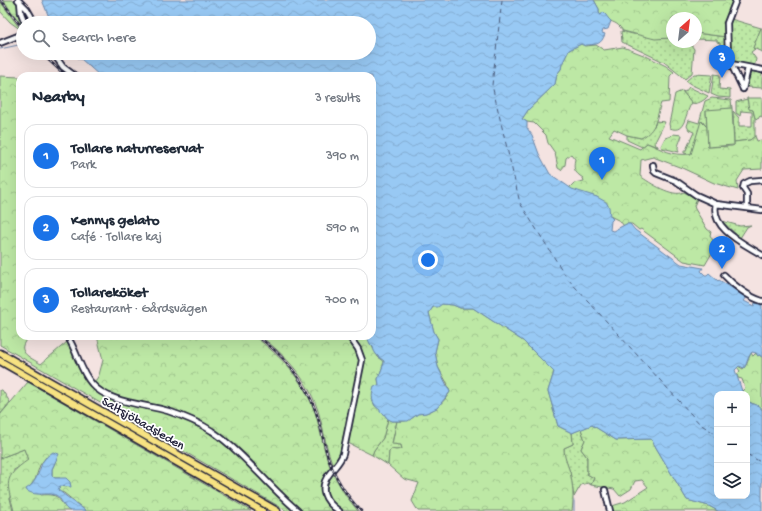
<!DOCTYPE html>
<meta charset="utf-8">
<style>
body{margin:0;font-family:"Gochi Hand",sans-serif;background:#f2f2f3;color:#1f2937}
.controls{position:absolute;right:12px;bottom:12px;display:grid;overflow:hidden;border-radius:8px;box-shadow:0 4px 16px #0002}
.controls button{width:36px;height:36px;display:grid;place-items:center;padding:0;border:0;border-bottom:1px solid #e0e1e3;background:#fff;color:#1f2937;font:20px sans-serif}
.compass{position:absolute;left:666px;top:12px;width:36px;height:36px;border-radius:50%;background:#fff;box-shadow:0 4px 16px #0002;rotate:28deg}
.you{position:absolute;left:428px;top:260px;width:14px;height:14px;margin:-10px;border:3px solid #fff;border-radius:50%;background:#1a73e8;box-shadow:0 0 0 6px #1a73e833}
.badge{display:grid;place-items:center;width:26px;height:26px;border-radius:50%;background:#1a73e8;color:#fff;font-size:13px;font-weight:700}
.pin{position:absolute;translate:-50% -33px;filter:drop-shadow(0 1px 2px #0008)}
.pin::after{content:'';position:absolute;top:21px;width:14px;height:12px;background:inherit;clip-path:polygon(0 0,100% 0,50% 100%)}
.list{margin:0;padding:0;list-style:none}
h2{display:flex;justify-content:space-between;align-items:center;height:52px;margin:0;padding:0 16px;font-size:17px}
h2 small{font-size:13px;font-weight:400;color:#747a83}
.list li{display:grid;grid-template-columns:26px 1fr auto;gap:12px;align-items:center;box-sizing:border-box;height:64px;margin:0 8px 8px;padding:0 8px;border:1px solid #e0e1e3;border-radius:12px}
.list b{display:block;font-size:15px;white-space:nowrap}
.list p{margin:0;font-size:13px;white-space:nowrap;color:#747a83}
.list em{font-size:13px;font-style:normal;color:#747a83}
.icon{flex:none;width:22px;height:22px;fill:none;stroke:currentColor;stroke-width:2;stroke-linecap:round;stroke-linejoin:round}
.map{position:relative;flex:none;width:762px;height:511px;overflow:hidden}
.search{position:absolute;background:#fff;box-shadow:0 4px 16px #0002;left:16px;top:16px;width:360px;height:44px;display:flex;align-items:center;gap:10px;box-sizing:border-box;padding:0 14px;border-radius:22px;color:#747a83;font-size:15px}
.panel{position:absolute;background:#fff;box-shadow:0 4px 16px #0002;left:16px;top:72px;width:360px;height:268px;border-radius:12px}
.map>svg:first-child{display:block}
.green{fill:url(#green-dots);stroke:#708570}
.forest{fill:url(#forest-crowns);stroke:#708570}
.pitch{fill:#bde8a5;stroke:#708570}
.water{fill:url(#water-waves);stroke:#6986aa}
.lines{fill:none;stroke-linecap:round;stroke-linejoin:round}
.stream{stroke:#6986aa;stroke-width:1}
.ferry{stroke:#4b5c7c;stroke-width:1;stroke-dasharray:5 4;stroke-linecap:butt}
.minor-casing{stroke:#22223b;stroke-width:8}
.highway-casing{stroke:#22223b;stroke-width:9}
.minor{stroke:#fff;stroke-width:4.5}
.highway{stroke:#f7e281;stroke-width:6}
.rail-casing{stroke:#22223b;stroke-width:2.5}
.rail{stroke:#fff;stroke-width:1;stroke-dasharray:3;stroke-linecap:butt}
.labels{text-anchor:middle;stroke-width:3.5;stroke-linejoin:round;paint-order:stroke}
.street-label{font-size:13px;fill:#22223b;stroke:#fff}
</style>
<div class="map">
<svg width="762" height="511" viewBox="0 0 762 511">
<defs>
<pattern id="green-dots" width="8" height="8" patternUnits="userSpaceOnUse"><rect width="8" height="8" fill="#bde8a5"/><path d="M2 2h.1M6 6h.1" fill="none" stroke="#a2c78f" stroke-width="1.8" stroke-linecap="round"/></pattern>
<pattern id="forest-crowns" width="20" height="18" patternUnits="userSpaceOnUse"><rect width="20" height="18" fill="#bde8a5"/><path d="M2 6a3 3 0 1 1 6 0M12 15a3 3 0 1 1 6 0" fill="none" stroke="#a2c78f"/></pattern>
<pattern id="water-waves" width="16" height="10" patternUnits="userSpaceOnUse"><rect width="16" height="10" fill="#98c9f4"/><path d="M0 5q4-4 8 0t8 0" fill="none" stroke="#83acd2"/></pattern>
</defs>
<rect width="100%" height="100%" fill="#f4e3e1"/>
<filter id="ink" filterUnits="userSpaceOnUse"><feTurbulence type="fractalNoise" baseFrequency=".025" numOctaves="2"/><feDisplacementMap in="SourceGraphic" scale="8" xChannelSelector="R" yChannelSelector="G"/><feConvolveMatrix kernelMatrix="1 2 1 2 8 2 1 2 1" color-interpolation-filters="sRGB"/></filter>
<g filter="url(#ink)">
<!-- green -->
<path class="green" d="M731,19l30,9 -8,20 2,1 -4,3 5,7 -2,8 -23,-5 -3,-31z
M621,31l12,3 38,3h1v5h19v3l3,4 -2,24 -7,6 -21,-17 -42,-20z
M696,33l30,4 1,16 -12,-4v-3l5,1v-4l-3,-1v-2l-21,-1z
M751,70l11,1v17l-15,-1z
M694,74l18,1 -3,18 -17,-8 -6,-4z
M714,74l6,1 -1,14 11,1v8l-12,-1 -7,-3z
M689,87l19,9c-3,4 -11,9 -16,7l-10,-12 3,1z
M712,98l19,2 1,8 -26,3 1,16 -5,-6 -11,33 -7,-1v-3h2l8,-18 -5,-2 -2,-4 2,-6 10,3 6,-22z
M747,99l2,9 4,2 2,8v18l-5,4 -16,2 -1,-31 6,7v8h13v-14l-11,-1 -1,5 -4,-3v-11z
M656,121l9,1 -11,22 4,2v1l-11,-4 -5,4 -15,-7v-5l14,3 14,-13z
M722,221l18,5 11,-1 -4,2 -7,11z
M0,390h2l8,12 -10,13z
M388,419l4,2h5l-5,22 9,2 1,4 -6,1 -5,-1 -2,3 -1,13 -16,-10 2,-5 9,-12z
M581,429l4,11 -4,9 6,8v17l7,4 -3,7 -3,-2 -7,2 -7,12 -4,-25 -6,-16v-8l9,-4 -1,-11z
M24,449l5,12 -15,9 -4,28 3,13h-13v-53z"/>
<!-- forest -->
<path class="forest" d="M3,0h12l3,3 5,24z
M594,0h136l4,1 -8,36 -30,-4v-15h-24l-1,20 -16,1 -32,-8c-7,-11 -11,-7 -16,-13 -1,-2 -2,-4 -4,-5l-2,2 -2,-2v-4z
M0,1l21,29 -11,-8 -10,-11z
M761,28h1v24l-9,-4z
M581,44l4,2 11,-1 8,5 19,-3 23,9 20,10 8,6 -4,4 -1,26 -8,1c-5,15 -4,27 -20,35l-14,-3 -13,-6 -5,7 31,13 7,-6c17,7 24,13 44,11l10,-33 6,6 1,20 24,-1 2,-1v-3l16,-2 5,-4 2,5 4,-1 1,3v26l-18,1 -7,11 1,9 -24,-7 -32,-15 -29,-11 -12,3 -1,16c10,7 33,22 44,16l13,7 -3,7 1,3 12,20 4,3 -1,3 6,11 -11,19 -21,-4 -43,-32 -2,1 -7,-6h-6l-2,2 -4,-5 -10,-5 -13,-19 -18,-4 -10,-5 5,-5 10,-2 -1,-3c-9,-6 -10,-9 -8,-19l-4,-5 -5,4 -1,7 -4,5 -3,-2 -3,-15 -7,-10 -2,-8 -12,-12 -7,-1 -5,-3 6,-9 27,-26 2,-10 4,-5 1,-5 7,-14z
M0,76l20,1v259h21v2l-12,-1c-15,14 0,20 12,27l26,-22 4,4 16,37 9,-3 3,-5 4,-15 -6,-24h157c27,20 50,45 61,76 6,19 8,38 16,57 -12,12 -13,32 3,42h-47l-287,-166z
M682,91l10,12c-7,8 -6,32 -22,25l-1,-4 6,-30z
M747,98h15v19l-2,-1 -2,3 -3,-1 -2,-8 -4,-1z
M673,134l9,1c-1,6 -6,11 -3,17l-17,-4 -1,-2 4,-8 6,-2z
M442,304l11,1 7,3h13l50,33 31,31 -6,19 10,35 14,7 1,11 -9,4c0,9 3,15 6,24 3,13 4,26 2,39h-154l-6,-10 7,-18 -15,-4 -16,-14 1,-13 2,-3 5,1 6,-1 -1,-4 -9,-1 5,-23c9,1 14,-1 21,-8 13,3 26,-11 32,-21l-3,-9 -9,-16 -3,-15 3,-13 -4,-7 -5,-19 4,-6z
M260,336h86l7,7 8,17 -20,96 -7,11c-8,-17 -10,-36 -15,-53 -9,-32 -33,-59 -59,-78z
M352,336h15l7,14 4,7 6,4v2l-6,16 1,6 -7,15 3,6 6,4 7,9 -5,19 -9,12 -2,5 -24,-12 16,-83c-1,-9 -5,-17 -12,-24z
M751,353l2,3 3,-3 2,3 1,-1 3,2v53c-5,-7 -10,-5 -15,-10v-6h-4l-1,-3 3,-3 -3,-9 -4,-1 -1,-4 3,-3 -3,-4 1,-1 5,3c5,-5 5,-10 8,-16z
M28,382l223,129h-165l-22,-18 -4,-1 -2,-2 2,-4 7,1 -7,-9h-5l-3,-2v-7l3,-6 -9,-6 -6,8 -5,15 -4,5 10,10c22,-2 15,6 29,16h-56c-7,-28 -12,-33 14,-51l-4,-11 -24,9v-43z
M592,425l24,15 35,-1 36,61 22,6 9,5h-105l-1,-5 13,-4 23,-15 -6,-7 -7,1 -4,8 -11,7 -6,-7 -23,-4 3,-7 -7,-4v-17l-6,-8 4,-9 -4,-11z
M332,472l14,24 12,15c-5,0 -12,0 -16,-1 -18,-7 -18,-24 -10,-38z"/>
<!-- pitch -->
<path class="pitch" d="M732,108l2,37 -26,2 -2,-37z"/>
<!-- water -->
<path class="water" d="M42,0h552l5,9v4l2,2 2,-3c3,2 5,7 8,9l-3,8 -5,1 -1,3 3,1c-4,11 -8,10 -17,11 -6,0 -1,2 -7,-1l-12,6 -7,14 -1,5 -4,5 -2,10 -27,26 -6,9 5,3v6l5,7 7,19 11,20 22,15 25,8 9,5 3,5 1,9 3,3 -2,2 -1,9 3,1 13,-7h4l5,6 46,34 22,4 -2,3 4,4h2l2,-2 9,8 1,-1 28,17 -3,4 10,5 1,-3 7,2v52l-3,-2 -1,1 -2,-3 -4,-1c-5,6 -4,10 -8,16l-5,-2 -4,4 8,24h-26v102h30v-96c5,6 10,2 15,10v101h-44l-9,-5 -22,-6 -36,-61 -35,1 -24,-15 -20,8 -14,-7 -10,-35 6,-19 -31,-31 -50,-33h-13l-7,-3 -11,-1 -4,3h-5l-4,6 5,19 4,7 -3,13 3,15 12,25 -13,16 -11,5 -8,1 -10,7h-16l-4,-2 -5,-6 -3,-1v-2c-9,-6 -9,-14 -6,-24l5,-1 -1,-6 6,-16v-2c-5,-4 -10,-7 -11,-14l-3,-3 -3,-7 5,-1v-260h-272l-19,-17h-3l-2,-6h293v-30h-314l-4,-1z
M53,452l6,2 -7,15v7l3,2h11l4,4 1,5 -11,-1 -2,4 28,21c-4,0 -12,0 -16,0 -8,-3 -7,-13 -15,-16 -10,-3 -17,2 -28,-4l-1,-2c3,-2 7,-5 9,-9 8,-13 3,-18 18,-28z"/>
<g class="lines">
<!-- stream -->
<path class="stream" d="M0,49l23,-5
M574,501v10"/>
<!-- ferry -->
<path class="ferry" d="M502,0l-10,85 28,118 47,75 133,146 17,11
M747,454l15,9"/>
<defs>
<path id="minor" d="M18,0l9,9 8,14
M736,0l-9,23 1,32 2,7 13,27
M20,2l1,11 4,10
M0,43l23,-9
M53,53l10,14 12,9
M731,64l31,6
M743,89l5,-21
M653,165l1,6 2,2 20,8 20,14 20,9 46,6
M716,204c-6,25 29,40 46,51
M747,208v-14l-4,-6 1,-4 6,-3 12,-1
M724,275c10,11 25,22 38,26
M70,341c8,14 11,31 22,43 16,19 53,20 76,27 15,5 30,11 44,20 32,22 56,55 86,80
M605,490l5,21
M339,511c-15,-10 -21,-23 -9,-38 5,-7 10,-11 13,-19l19,-94 -4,-11 -9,-13"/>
<path id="highway" d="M0,353l277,158
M0,361l262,150"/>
</defs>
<!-- minor casing -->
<use href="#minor" class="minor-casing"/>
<!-- highway casing -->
<use href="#highway" class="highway-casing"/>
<!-- minor -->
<use href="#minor" class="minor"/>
<!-- highway -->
<use href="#highway" class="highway"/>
<defs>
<path id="rail" d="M1,0l22,29
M41,53l25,23
M257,336c26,18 49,46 59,76 5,13 7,28 11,42 6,20 19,42 34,57"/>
</defs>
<!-- rail casing -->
<use href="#rail" class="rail-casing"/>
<!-- rail -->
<use href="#rail" class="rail"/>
</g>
</g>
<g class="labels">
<!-- street labels -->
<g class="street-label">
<text transform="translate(144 422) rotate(30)" y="5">Saltsjöbadsleden</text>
</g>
</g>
</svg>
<div class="controls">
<button>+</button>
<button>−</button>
<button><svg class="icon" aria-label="layers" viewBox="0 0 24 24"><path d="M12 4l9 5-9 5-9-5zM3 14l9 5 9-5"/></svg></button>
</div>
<svg class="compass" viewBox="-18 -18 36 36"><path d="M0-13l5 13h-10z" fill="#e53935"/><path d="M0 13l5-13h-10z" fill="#747a83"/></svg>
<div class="you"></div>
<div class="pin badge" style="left:602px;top:180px">1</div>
<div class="pin badge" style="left:722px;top:269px">2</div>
<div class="pin badge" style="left:722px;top:78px">3</div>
<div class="search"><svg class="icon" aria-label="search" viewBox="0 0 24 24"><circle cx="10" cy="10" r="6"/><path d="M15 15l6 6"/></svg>Search here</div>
<section class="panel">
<h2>Nearby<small>3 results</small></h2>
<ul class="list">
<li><span class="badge">1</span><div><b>Tollare naturreservat</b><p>Park</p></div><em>390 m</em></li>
<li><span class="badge">2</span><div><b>Kennys gelato</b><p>Café · Tollare kaj</p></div><em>590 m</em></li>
<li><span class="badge">3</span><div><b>Tollareköket</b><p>Restaurant · Gårdsvägen</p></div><em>700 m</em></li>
</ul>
</section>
</div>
